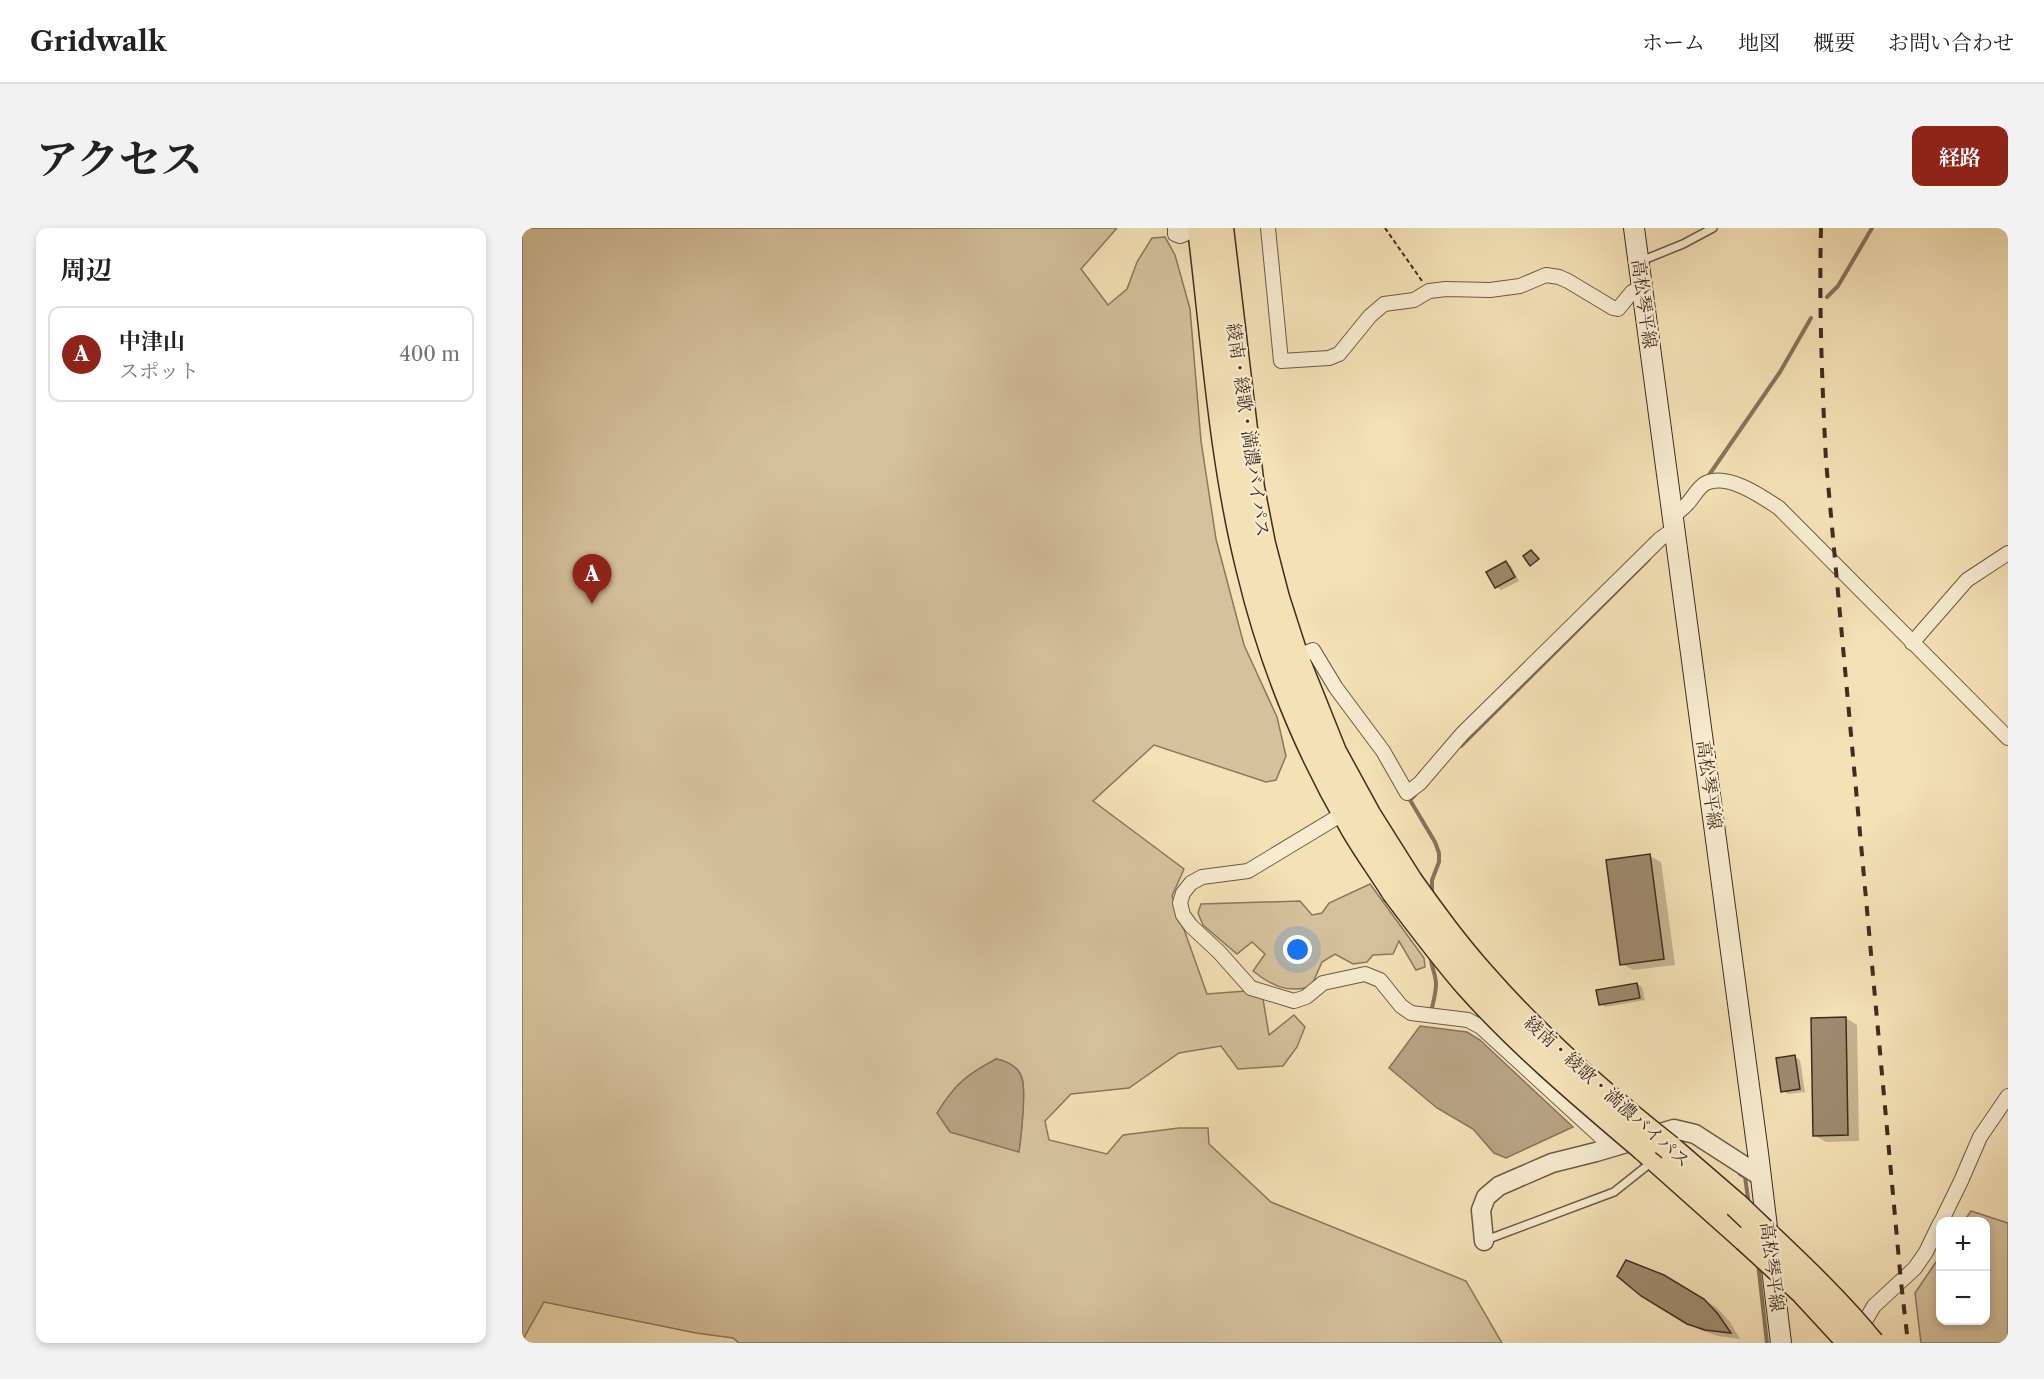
<!DOCTYPE html>
<html lang="ja">
<meta charset="utf-8">
<style>
body{margin:0;font-family:"Libre Caslon Text","Noto Serif JP",serif;background:#f2f2f2;color:#222}
.controls{position:absolute;right:18px;bottom:18px;display:grid;overflow:hidden;border-radius:12px;box-shadow:0 3px 9px #0003}
.controls button{width:54px;height:54px;display:grid;place-items:center;padding:0;border:0;border-bottom:2px solid #e0e0e0;background:#fff;color:#222;font:30px sans-serif}
.you{position:absolute;left:776px;top:722px;width:21px;height:21px;margin:-15px;border:4px solid #fff;border-radius:50%;background:#1a73e8;box-shadow:0 0 0 9px #1a73e833}
.badge{display:grid;place-items:center;width:39px;height:39px;border-radius:50%;background:#8f2418;color:#fff;font-size:20px;font-weight:700}
.pin{position:absolute;translate:-50% -50px;filter:drop-shadow(0 2px 3px #0008)}
.pin::after{content:'';position:absolute;top:32px;width:21px;height:18px;background:inherit;clip-path:polygon(0 0,100% 0,50% 100%)}
.list{margin:0;padding:0;list-style:none}
h2{display:flex;justify-content:space-between;align-items:center;height:78px;margin:0;padding:0 24px;font-size:26px}
h2 small{font-size:20px;font-weight:400;color:#767676}
.list li{display:grid;grid-template-columns:39px 1fr auto;gap:18px;align-items:center;box-sizing:border-box;height:96px;margin:0 12px 12px;padding:0 12px;border:2px solid #e0e0e0;border-radius:12px}
.list b{display:block;font-size:22px;white-space:nowrap}
.list p{margin:0;font-size:20px;white-space:nowrap;color:#767676}
.list em{font-size:20px;font-style:normal;color:#767676}
.map{position:relative;flex:none;width:1486px;height:1115px;overflow:hidden;border-radius:12px}
header{display:flex;align-items:center;gap:36px;box-sizing:border-box;height:84px;padding:0 30px;background:#fff;border-bottom:2px solid #e0e0e0}
header strong{font-size:28px}
nav{display:flex;gap:33px;margin-inline-start:auto;font-size:21px}
.intro{display:flex;align-items:center;justify-content:space-between;box-sizing:border-box;height:144px;padding:0 36px}
h1{margin:0;font-size:42px}
.button{padding:15px 27px;border-radius:12px;background:#8f2418;color:#fff;font-size:21px;font-weight:700}
main{display:flex;gap:36px;padding:0 36px}
aside{flex:1;background:#fff;border-radius:12px;box-shadow:0 3px 9px #0003}
.map>svg:first-child{display:block}
.green{fill:#d5c29d;stroke:#8a775f;stroke-width:1.5;fill-rule:evenodd}
.water{fill:#b7a383;stroke:#87735c;stroke-width:1.5}
.shadow{fill:#0003}
.lines{fill:none;stroke-linecap:round;stroke-linejoin:round}
.stream{stroke:#87735c;stroke-width:4}
.building{fill:#9e8a6e;stroke:#402c21;stroke-width:1.5}
.service-casing{stroke:#6d5946;stroke-width:10}
.minor-casing{stroke:#6d5946;stroke-width:16}
.tertiary-casing{stroke:#6d5946;stroke-width:21}
.secondary-casing{stroke:#402c21;stroke-width:22}
.trunk-casing{stroke:#402c21;stroke-width:27}
.path{stroke:#402c21;stroke-width:2;stroke-dasharray:4.5 3;stroke-linecap:butt}
.service{stroke:#f8ecd0;stroke-width:7}
.minor{stroke:#f8ecd0;stroke-width:14}
.tertiary{stroke:#f8ecd0;stroke-width:18}
.secondary{stroke:#f8ecd0;stroke-width:20}
.trunk{stroke:#f4e1b6;stroke-width:24}
.rail{stroke:#402c21;stroke-width:4;stroke-dasharray:10 10;stroke-linecap:butt}
.trunk-bridge-casing{stroke:#402c21;stroke-width:27;stroke-linecap:butt}
.trunk-bridge{stroke:#f4e1b6;stroke-width:24}
.labels{text-anchor:middle;stroke-width:4.5;stroke-linejoin:round;paint-order:stroke}
.street-label{font-size:18px;fill:#402c21;stroke:#f8ecd0}
</style>
<header>
<strong>Gridwalk</strong>
<nav><a>ホーム</a><a>地図</a><a>概要</a><a>お問い合わせ</a></nav>
</header>
<div class="intro"><h1>アクセス</h1><a class="button">経路</a></div>
<main>
<aside>
<h2>周辺<small></small></h2>
<ul class="list">
<li><span class="badge">A</span><div><b>中津山</b><p>スポット</p></div><em>400 m</em></li>
</ul>
</aside>
<div class="map">
<svg width="1486" height="1115" viewBox="0 0 1486 1115">
<rect width="100%" height="100%" fill="#f4e1b6"/>
<filter id="stains"><feTurbulence type="fractalNoise" baseFrequency=".00333" numOctaves="4"/><feColorMatrix values="0 0 0 0 .2 0 0 0 0 .09 0 0 0 0 .02 0 0 0 .5 -.17"/></filter>
<radialGradient id="worn" r=".72"><stop offset=".6" stop-color="#630" stop-opacity="0"/><stop offset="1" stop-color="#630" stop-opacity=".3"/></radialGradient>
<!-- green -->
<path class="green" d="M0,0h595l-36,41 27,36 19,-16 10,-27 15,-24 13,-1 10,18 15,54 11,132 15,98 28,106 33,72 9,39 -10,24 -10,2 -112,-37 -61,56 91,68 -12,27 35,98 39,-3 17,8 6,36 25,-20 11,12 -8,20 -14,19 -45,3 -17,-23 -42,7 -50,35 -58,6 -26,27 4,19 58,14 16,-19 56,-7h29l1,16 62,58 195,79 36,62h-763l-6,-5 -37,-5 -152,-31 -22,39zM474,831c11,2 23,8 26,19 4,14 -1,58 -3,73z
M848,656l54,74 1,9 -9,3 -17,-29 -6,13 -20,1 -6,7 -14,2 -18,-10 -13,8 -11,25c-24,6 -39,-1 -58,-16l12,-17 -13,-12 -15,12 -34,-29 -5,-12 3,-9 99,-3 12,14 10,-2 7,-10z
M1449,983l37,12v120h-87l-6,-50 25,-37v64h46v-98l-22,-1z"/>
<!-- water -->
<path class="water" d="M898,798l47,6 13,8 93,87 -67,31 -12,-5 -21,-24 -36,-21 -48,-40z
M474,831c11,2 23,8 26,20 4,13 -1,57 -3,73l-69,-20 -13,-19c18,-29 29,-38 59,-54z"/>
<!-- shadow -->
<path class="shadow" d="M984,335l5,3 8,15 -18,9 -5,-3z
M1128,628l11,6 14,103 -42,5 -11,-6z
M1115,756l5,3 3,13 -40,7 -5,-3z
M1324,790l11,7 2,116 -33,1 -12,-7z
M1273,829l5,3 5,32 -17,2 -5,-3z
M1128,1042l66,37 14,15 10,17 -22,-3 -18,-6 -58,-35z"/>
<g class="lines">
<!-- stream -->
<path class="stream" d="M1305,69l11,-11 34,-58
M1187,247l71,-103 31,-54
M939,518l188,-187
M893,567l-5,5 25,42 4,11v9l-7,18v14
M909,727c-1,11 5,18 5,29 0,9 -3,19 -5,28
M1218,946l5,3 4,28
M1236,1035l9,80"/>
</g>
<!-- building -->
<path class="building" d="M1009,322l8,9 -9,7 -7,-10z
M984,333l9,16 -20,11 -9,-16z
M1128,626l14,105 -44,6 -14,-105z
M1115,755l3,15 -41,7 -3,-15z
M1324,789l2,118 -35,1 -2,-118z
M1273,827l5,34 -19,3 -5,-34z
M1104,1032l38,15 40,24 14,15 13,19 -26,-3 -18,-6 -46,-28 -24,-20z"/>
<g class="lines">
<defs>
<path id="service" d="M1119,33l42,-17 30,-16
M964,1012l128,-48 39,-31"/>
<path id="minor" d="M653,0v6l5,2 5,-2
M746,0l13,133 48,-3 10,-4 31,-38 14,-12 30,-4 15,-9 17,-2 44,1 30,-4 26,-11 13,2 9,4 45,27 5,1 14,-17 10,-5
M1151,288c5,-4 10,-7 14,-12 6,-6 11,-17 19,-21 22,-10 55,13 73,25l229,230
M1390,415l55,-63 41,-27
M774,429l17,-7 23,38 47,63 24,42 13,-10 42,-49 198,-195 14,-10
M822,585l-96,58 -46,6 -11,6 -8,10 -3,10 3,12 8,11 28,26 32,36 43,13 12,-4 17,-14 42,-9 15,6 21,26 10,7 57,7 13,7 131,120
M1419,994l20,-41 19,-44 28,-41
M1339,1107l3,-12 10,-17 41,-38 11,-16 14,-29"/>
<path id="tertiary" d="M962,1013l-3,-31 5,-13 13,-11 53,-23 44,-11 78,-23 21,5 65,42"/>
<path id="secondary" d="M1112,0l124,925 23,190"/>
<path id="trunk" d="M678,0c14,114 21,230 49,342 21,88 56,175 101,253 13,24 30,46 44,69
M699,0l31,260 11,56 14,54 19,59 38,95 35,64 41,65
M1148,920l66,57
M1122,921l101,90"/>
</defs>
<!-- service casing -->
<use href="#service" class="service-casing"/>
<!-- minor casing -->
<use href="#minor" class="minor-casing"/>
<!-- tertiary casing -->
<use href="#tertiary" class="tertiary-casing"/>
<!-- secondary casing -->
<use href="#secondary" class="secondary-casing"/>
<!-- trunk casing -->
<use href="#trunk" class="trunk-casing"/>
<!-- path -->
<path class="path" d="M863,0l37,53"/>
<!-- service -->
<use href="#service" class="service"/>
<!-- minor -->
<use href="#minor" class="minor"/>
<!-- tertiary -->
<use href="#tertiary" class="tertiary"/>
<!-- secondary -->
<use href="#secondary" class="secondary"/>
<!-- trunk -->
<use href="#trunk" class="trunk"/>
<!-- rail -->
<path class="rail" d="M1299,0c-2,78 1,155 5,233l75,821 7,61"/>
<defs>
<path id="trunk-bridge" d="M888,653c23,32 46,64 73,94 56,64 121,121 187,173
M872,664c24,32 48,64 74,94 54,60 115,111 176,163
M1214,977c47,45 95,88 136,138
M1223,1011l58,53 47,51"/>
</defs>
<!-- trunk-bridge casing -->
<use href="#trunk-bridge" class="trunk-bridge-casing"/>
<!-- trunk-bridge -->
<use href="#trunk-bridge" class="trunk-bridge"/>
</g>
<g class="labels">
<!-- street labels -->
<g class="street-label">
<text transform="translate(1122 76) rotate(82)" y="6">高松琴平線</text>
<text transform="translate(726 202) rotate(82)" y="6">綾南・綾歌・満濃バイパス</text>
<text transform="translate(1187 557) rotate(82)" y="6">高松琴平線</text>
<text transform="translate(1085 864) rotate(42)" y="6">綾南・綾歌・満濃バイパス</text>
<text transform="translate(1250 1039) rotate(83)" y="6">高松琴平線</text>
</g>
</g>
<rect width="100%" height="100%" filter="url(#stains)"/>
<rect width="100%" height="100%" fill="url(#worn)"/>
</svg>
<div class="controls">
<button>+</button>
<button>−</button>
</div>
<div class="you"></div>
<div class="pin badge" style="left:70px;top:376px">A</div>
</div>
</main>
